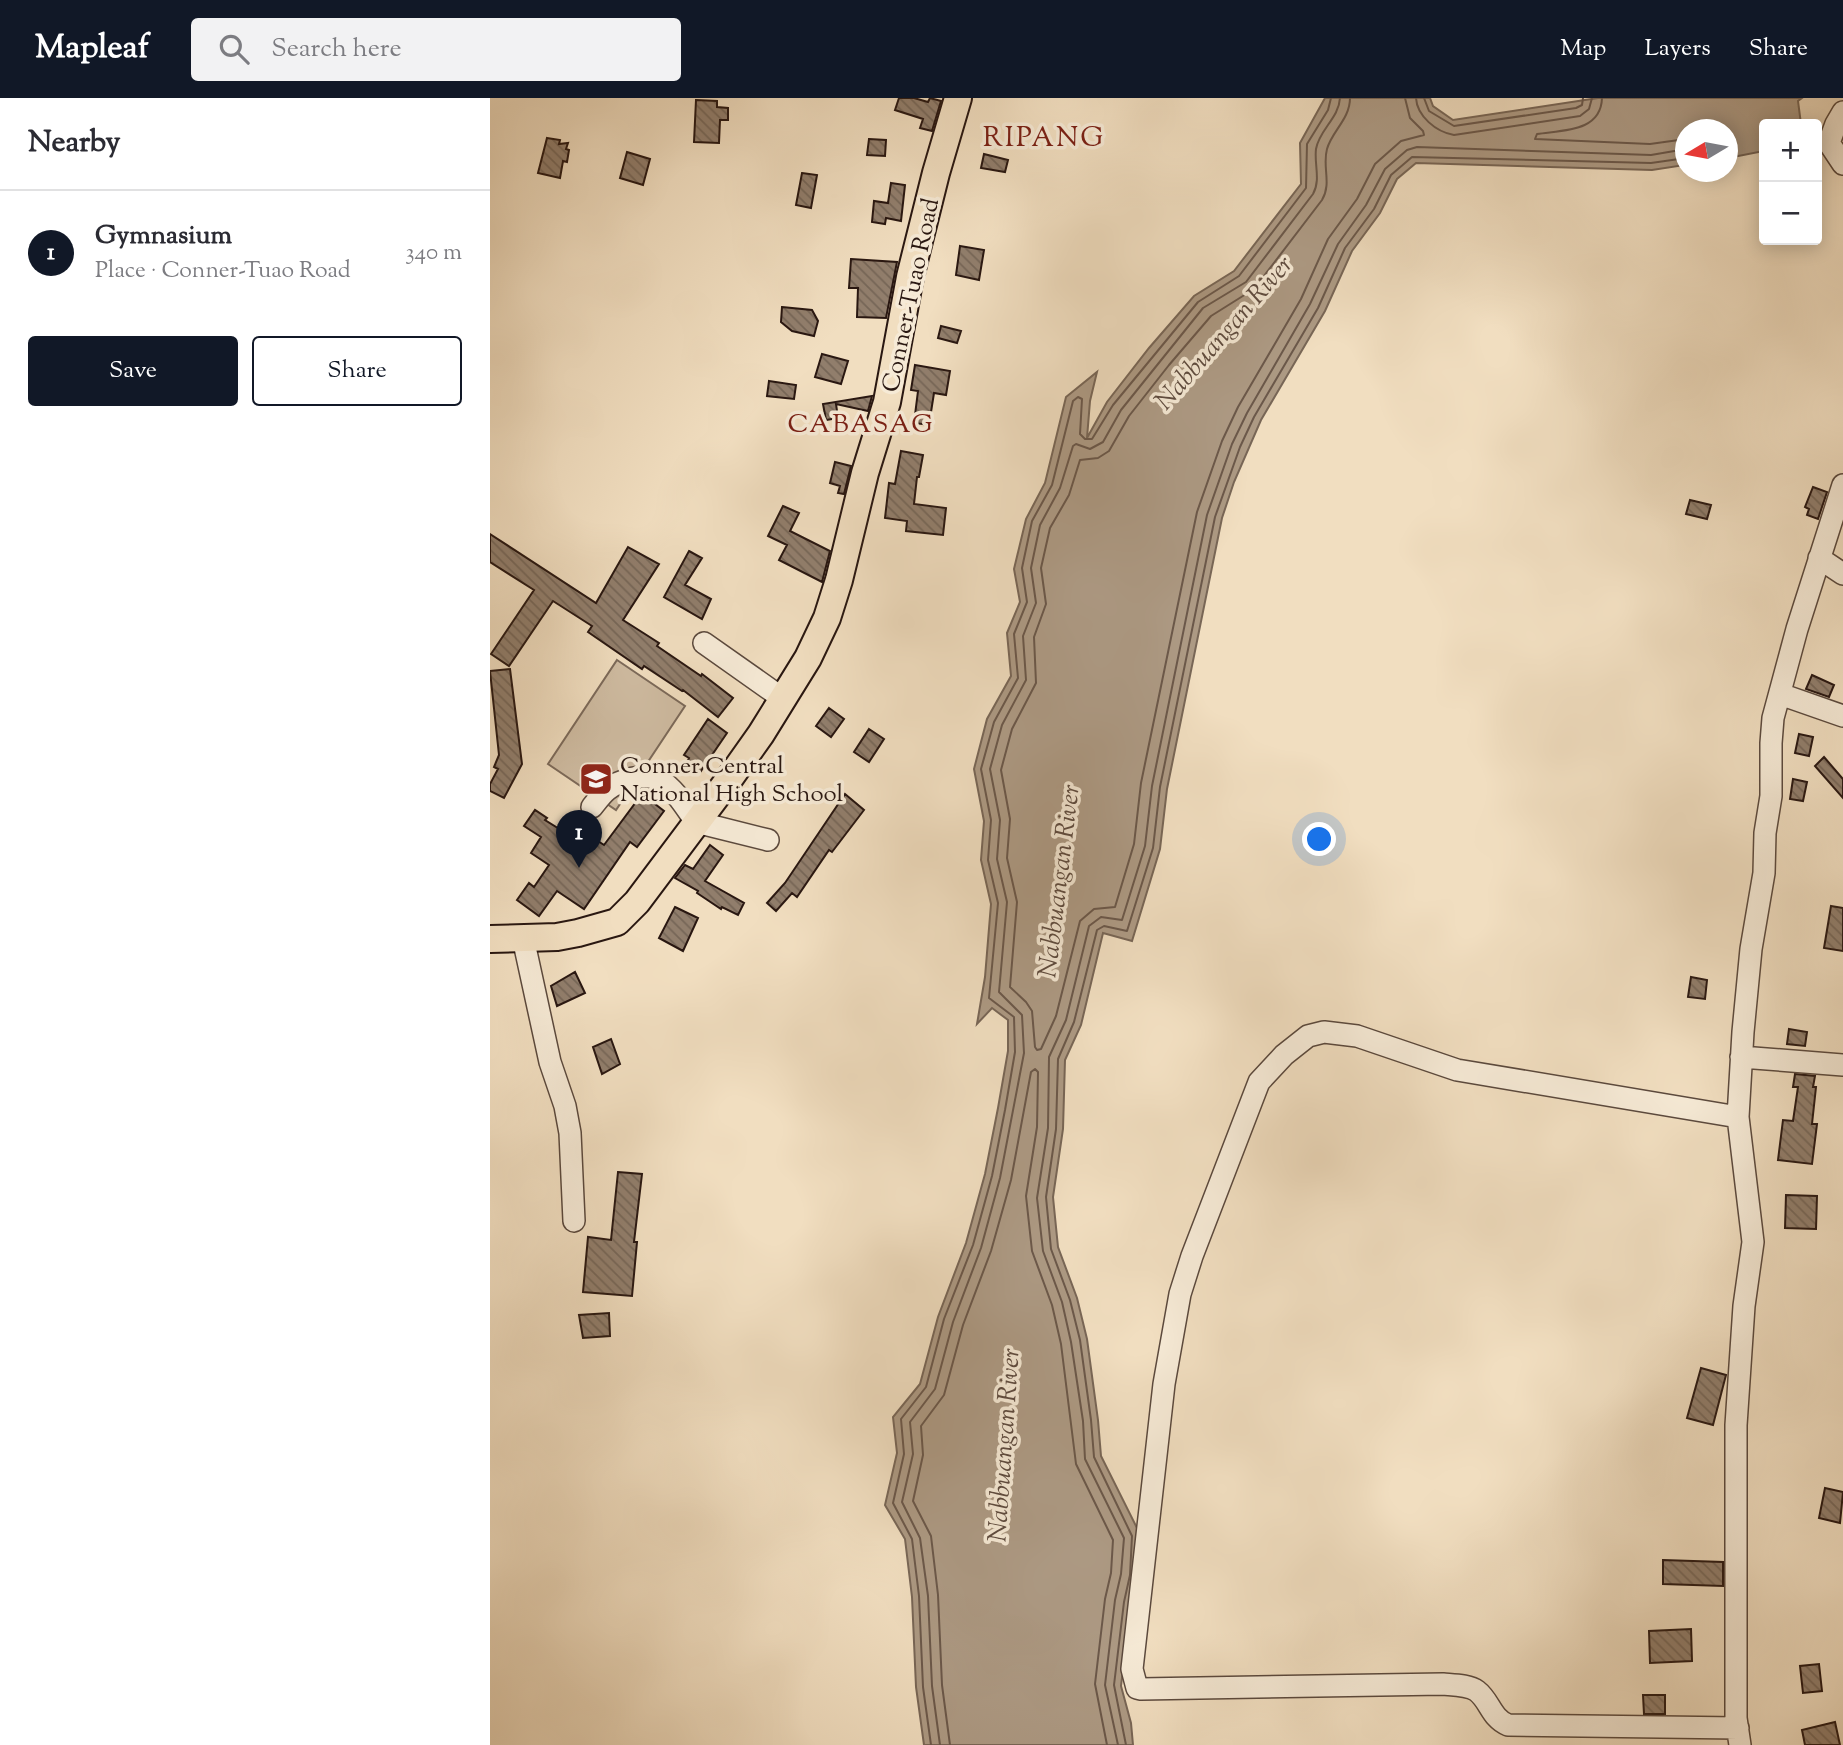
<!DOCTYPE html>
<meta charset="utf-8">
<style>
body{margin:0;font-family:"Sorts Mill Goudy",serif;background:#f2f2f3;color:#2b2b33}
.controls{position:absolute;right:21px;top:21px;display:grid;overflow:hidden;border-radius:7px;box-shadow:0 4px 18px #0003}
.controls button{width:63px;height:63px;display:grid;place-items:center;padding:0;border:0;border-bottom:2px solid #e1e1e2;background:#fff;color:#2b2b33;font:35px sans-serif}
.compass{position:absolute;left:1185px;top:21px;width:63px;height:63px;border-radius:50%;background:#fff;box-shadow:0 4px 18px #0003;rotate:260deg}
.you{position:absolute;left:830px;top:742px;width:24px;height:24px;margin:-18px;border:5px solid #fff;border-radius:50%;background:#1a73e8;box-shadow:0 0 0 10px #1a73e833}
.badge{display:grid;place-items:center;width:46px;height:46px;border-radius:50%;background:#111827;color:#fff;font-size:23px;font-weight:700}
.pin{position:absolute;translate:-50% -58px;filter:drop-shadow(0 2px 4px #0008)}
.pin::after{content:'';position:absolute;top:37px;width:24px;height:21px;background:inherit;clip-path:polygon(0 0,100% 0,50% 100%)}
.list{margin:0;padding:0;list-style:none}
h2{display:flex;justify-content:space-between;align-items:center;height:91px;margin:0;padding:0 28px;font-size:30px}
h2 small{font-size:23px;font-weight:400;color:#7c7c81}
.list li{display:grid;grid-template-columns:46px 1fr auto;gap:21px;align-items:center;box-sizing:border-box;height:126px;padding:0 28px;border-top:2px solid #e1e1e2}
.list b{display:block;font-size:26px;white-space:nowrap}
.list p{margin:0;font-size:23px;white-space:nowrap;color:#7c7c81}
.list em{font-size:23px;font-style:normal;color:#7c7c81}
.actions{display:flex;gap:14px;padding:21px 28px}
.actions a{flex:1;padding:16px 0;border:2px solid #111827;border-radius:7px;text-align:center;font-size:24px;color:#111827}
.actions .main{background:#111827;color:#fff}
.icon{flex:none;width:38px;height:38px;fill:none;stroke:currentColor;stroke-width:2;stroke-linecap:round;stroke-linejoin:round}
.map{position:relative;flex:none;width:1353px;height:1647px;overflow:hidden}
header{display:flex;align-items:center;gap:42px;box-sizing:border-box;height:98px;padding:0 35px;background:#111827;color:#fff}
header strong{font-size:33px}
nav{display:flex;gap:38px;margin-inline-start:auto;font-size:24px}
.search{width:490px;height:63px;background:#f2f2f3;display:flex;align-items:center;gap:18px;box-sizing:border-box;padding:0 24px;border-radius:7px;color:#7c7c81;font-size:26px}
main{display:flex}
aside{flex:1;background:#fff}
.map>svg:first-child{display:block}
.park{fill:#cfbca2;stroke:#7c6a5a;stroke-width:2}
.water{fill:#ad9a84;stroke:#786656;stroke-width:2}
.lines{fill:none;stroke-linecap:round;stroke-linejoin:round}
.shore{stroke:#6b584a;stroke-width:2}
.building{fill:url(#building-back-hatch);stroke:#291711;stroke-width:2}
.minor-casing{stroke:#5b493d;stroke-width:24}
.major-casing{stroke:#291711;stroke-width:30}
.minor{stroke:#f6ead6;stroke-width:21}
.major{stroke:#f1dec0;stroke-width:26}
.labels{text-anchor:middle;stroke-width:7;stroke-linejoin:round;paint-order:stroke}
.street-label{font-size:24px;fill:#291711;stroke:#f6ead6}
.poi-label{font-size:24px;fill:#291711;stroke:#f6ead6;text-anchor:start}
.water-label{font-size:26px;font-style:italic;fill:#5e4b3f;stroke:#f6ead6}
.neighbourhood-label{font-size:26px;letter-spacing:2px;fill:#7a1f14;stroke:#f6ead6}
.quarter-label{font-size:28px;letter-spacing:2px;fill:#7a1f14;stroke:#f6ead6}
</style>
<header>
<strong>Mapleaf</strong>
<div class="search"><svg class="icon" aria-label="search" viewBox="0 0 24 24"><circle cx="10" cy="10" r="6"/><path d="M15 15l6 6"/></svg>Search here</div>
<nav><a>Map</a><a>Layers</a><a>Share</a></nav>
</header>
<main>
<aside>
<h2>Nearby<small></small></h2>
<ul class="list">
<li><span class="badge">1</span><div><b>Gymnasium</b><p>Place · Conner-Tuao Road</p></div><em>340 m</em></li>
</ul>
<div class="actions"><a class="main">Save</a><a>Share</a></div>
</aside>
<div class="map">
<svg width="1353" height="1647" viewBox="0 0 1353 1647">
<defs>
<pattern id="building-back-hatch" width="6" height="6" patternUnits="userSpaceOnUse" patternTransform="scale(1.75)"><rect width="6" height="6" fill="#917e6c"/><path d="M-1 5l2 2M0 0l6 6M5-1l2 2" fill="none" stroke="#766657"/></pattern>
</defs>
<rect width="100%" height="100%" fill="#f1dec0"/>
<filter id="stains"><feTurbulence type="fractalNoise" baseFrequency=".00286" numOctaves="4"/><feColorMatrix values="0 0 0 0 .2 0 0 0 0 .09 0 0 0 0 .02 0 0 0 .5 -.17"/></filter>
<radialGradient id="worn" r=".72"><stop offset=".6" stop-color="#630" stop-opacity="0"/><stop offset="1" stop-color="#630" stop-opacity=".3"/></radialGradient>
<!-- park -->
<path class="park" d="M127,562l68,46 -69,104 -68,-46z"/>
<!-- water -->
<path class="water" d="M835,0h105l3,8 20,14 145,-22h204l-4,3 3,23h-37v27l-36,7v-28h-42l-1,35 -33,5 -236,-7 -19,16 -17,34 -28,38 -27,60 -64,109 -27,62 -12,36 -55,271 -7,60 -28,92 -29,-8 -22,92 -16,35 -2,69 -10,68 5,50 19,51 10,41 11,81 3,36 39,78 -19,152 10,37 2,22h-209l-8,-58 -4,-90 -7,-58 -20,-34 12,-52 -4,-36 27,-33 18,-67 28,-74 19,-69 13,-66 10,-57v-31l-16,-12 -15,16 8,-47 6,-73 -10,-44 3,-39 -10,-52 13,-50 24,-43 -4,-43 13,-31 -6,-33 12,-50 19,-36 21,-86 31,-25 -7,29 -3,37 20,-36 42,-54 45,-52 40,-25 67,-87 -1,-41z"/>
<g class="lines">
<!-- shore -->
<path class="shore" d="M860,0c0,21 -18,33 -23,51 -5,18 5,34 -5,51l-68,89 -43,27 -42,49 -40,51 -20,35 -11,7 -18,2 -11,35 -19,33 -9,40 5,36 -12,33 2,46 -24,46 -11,41 9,49 -3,39 10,44 -7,85 16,15 6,9 3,36 2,3 4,-1 15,-33 24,-95 14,-12 21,-2 19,-63 7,-61 56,-271 25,-71 16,-34 63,-108 27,-60 29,-40 18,-35 26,-23 23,-6 -1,-4 -13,-13 -5,-20
M926,0c1,18 20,34 38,37l126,-19 9,-7 3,-11
M934,0l5,13 25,15 122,-18 6,-3 1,-7
M1112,0c-1,34 -39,32 -65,36l-2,5 115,5 36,-5
M441,1647l-8,-58 -4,-91 -7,-57 -19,-36 11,-49 -3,-35 25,-32 18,-68 29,-74 19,-69 13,-66 10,-58 -1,-35 -25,-19 9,-95 -10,-43 3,-40 -10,-51 13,-47 24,-44 -4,-44 13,-32 -5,-34 10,-47 20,-36 21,-84 5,-4 4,2 -2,35 5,5h7l21,-34 85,-103 41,-26 67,-88 1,-44 21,-34 3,-12
M450,1647l-8,-59 -4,-90 -8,-58 -18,-36 11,-48 -3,-32 25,-33 18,-67 28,-74 19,-70 24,-125 -2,-38 -23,-23 8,-90 -10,-43 3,-39 -10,-51 12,-44 24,-45 -3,-44 13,-33 -5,-35 9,-43 20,-37 13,-42 3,-2 14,5 13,-7 18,-32 82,-102 43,-26 67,-88c8,-14 1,-30 3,-45 3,-19 23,-31 24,-51
M460,1647l-8,-60 -4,-90 -7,-59 -18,-35 10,-46 -2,-29 23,-31 19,-70 28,-74 20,-71 20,-108 4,-3 3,3 -1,55 -11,69 6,55 20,54 9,39 15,120 37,76 -2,33 -6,26 -10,85 12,61
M628,1647l-13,-60 10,-85 6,-26 3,-36 -39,-79 -2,-38 -12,-79 -9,-40 -19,-51 -6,-53 11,-70 1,-71 17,-37 23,-94 12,-9 21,3 23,-74 7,-60 55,-271 25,-71 15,-31 63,-109 28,-60 28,-39 19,-36 22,-19 10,-3 234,8 35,-6
M636,1647l-12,-60 10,-83 6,-27 2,-39 -38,-79 -3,-37 -11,-80 -10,-40 -19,-51 -5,-52 10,-68 2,-70 16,-37 23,-92 7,-4 23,5 26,-83 7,-61 55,-270 25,-70 14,-30 64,-109 27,-60 29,-39 17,-34 21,-18 239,6 35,-5"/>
</g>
<!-- building -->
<path class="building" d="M409,0h15l14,4 2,-4 11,3 -9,30 -12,-3 3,-9 -28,-9z
M206,2l21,1v6l11,1v12h-8l-1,23 -25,-1z
M57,40l13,2 -1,4 9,-1 -2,6 3,1 -2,12 -4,-1 -3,17 -22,-5z
M379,41l17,1 -1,16 -18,-1z
M137,54l23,7 -7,26 -23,-7z
M494,56l24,6 -3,12 -24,-4z
M312,75l15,2 -6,33 -15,-3z
M401,85l14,2 -4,36 -15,-3 -1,6 -13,-2 2,-21 14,2z
M470,148l24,4 -5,30 -23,-5z
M361,161l46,3 -11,56 -29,-1 1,-29h-9z
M292,209l30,3 6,11 -4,15 -22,-5 -11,-9z
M451,228l20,5 -4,12 -19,-5z
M332,256l26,7 -7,23 -26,-7z
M425,267l35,6 -4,24 -12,-2 -5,32 -15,-2 4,-32 -7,-1z
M279,283l27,4 -2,14 -27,-3z
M382,298l-4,15 -32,-7 2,14 -12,2 -3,-16z
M411,353l22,4 -4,22h-2l-3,27 32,4 -3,27 -37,-4 1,-10 -22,-3 4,-35 6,1z
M345,364l16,4 -7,28 -6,-1 2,-7 -10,-3z
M1323,389l14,5 -9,27 -11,-4 2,-6 -4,-2z
M1200,402l21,5 -4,14 -21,-5z
M293,408l16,7 -9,18 40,20 -8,31 -43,-22 8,-15 -19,-9z
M0,436l106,69 32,-56 31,17 -36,56 36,23 -2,3 44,30 1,-2 31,24 -15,19 -35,-27 -1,1 -38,-25 -2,3 -54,-37 4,-6 -39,-25 -44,65 -18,-12 43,-64 -44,-28z
M199,453l13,7 -17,27 26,14 -9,20 -38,-22z
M20,571l12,95 -18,34 -14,-7v-7l8,-15 -4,-2 5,-12 -9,-84z
M1322,577l22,10 -5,12 -23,-8z
M339,610l15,11 -13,18 -15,-11z
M218,621l19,14 -28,41 -14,-9 4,-7 -5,-3z
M379,631l15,10 -15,23 -15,-10z
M1309,636l14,3 -4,19 -14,-3z
M1334,659l19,22v19l-28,-32z
M1303,681l14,3 -4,19 -13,-2z
M152,696l22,17 -27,36 -7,-5 -46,67 -27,-18 -18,25 -22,-16 12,-17 5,4 15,-22 -18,-12 10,-16 -17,-11 11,-16 12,8 -2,2 24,15 6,-9 29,19z
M355,696l19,16 -32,42 -3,-2 -32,47 -5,-4 -16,18 -9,-8 18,-20z
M220,747l13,10 -18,26 39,22 -6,12 -16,-8 -1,2 -24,-16 1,-2 -23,-13 10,-13 8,4z
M1341,808l12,2v43l-19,-3z
M185,809l23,11 -15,33 -24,-13z
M85,874l10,21 -28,13 -6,-20z
M1201,879l16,3 -2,19 -17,-2z
M1299,931l18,3 -2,14 -18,-2z
M121,941l9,25 -18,10 -9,-27z
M1305,976l20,2 -2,11h3l-4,37h5l-5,40 -34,-4 5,-40 10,1 5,-34h-5z
M128,1074l24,2 -8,68h3l-5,54 -49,-4 5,-55 23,3z
M1296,1097l31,1 -1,33 -31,-1z
M119,1215l1,23 -27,2 -4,-23z
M1211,1270l25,7 -13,50 -26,-7z
M1335,1390l18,4 -3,31 -21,-5z
M1173,1462l60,2v24l-60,-2z
M1201,1531l1,32 -42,2 -1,-32z
M1329,1566l3,27 -19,2 -3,-27z
M1153,1597h22v19h-21z
M1345,1624l5,23h-35l-3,-15z"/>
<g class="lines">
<defs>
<path id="minor" d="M1353,14l-7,12 -7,19 14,21
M1329,460l24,16
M214,545l78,55
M1290,596l63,22
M102,709c5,-6 9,-12 15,-17 12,-10 38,-18 53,-10 15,9 26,28 36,42l72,18
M33,840l27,124 15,44 5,27 4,88
M1251,959l102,8
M1248,1019l-281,-47 -100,-34 -33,-4 -16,4 -24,19 -25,27 -67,174 -12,38 -16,90 -32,285 5,19 4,1 302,-5c11,1 26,1 34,7 13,10 14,27 31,34l230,3
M1250,1647l-4,-27v-293l8,-119 9,-64 -15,-125 5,-85 8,-83 13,-76 1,-40 6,-37v-53l2,-25 24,-89 46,-144"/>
<path id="major" d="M0,841l67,-2 21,-4 39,-11 20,-20 90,-120 34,-48 47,-76 19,-40 12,-38 26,-107 22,-71 23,-125 26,-104 22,-75"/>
</defs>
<!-- minor casing -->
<use href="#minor" class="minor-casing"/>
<!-- major casing -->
<use href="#major" class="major-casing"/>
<!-- minor -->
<use href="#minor" class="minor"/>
<!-- major -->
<use href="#major" class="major"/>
</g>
<!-- icons -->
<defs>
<symbol id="school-square" viewBox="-11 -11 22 22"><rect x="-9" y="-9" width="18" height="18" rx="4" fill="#8f2418" stroke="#f6ead6"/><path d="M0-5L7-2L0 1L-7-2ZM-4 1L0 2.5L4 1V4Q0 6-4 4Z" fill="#fff"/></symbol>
</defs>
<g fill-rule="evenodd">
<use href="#school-square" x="87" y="662" width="38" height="38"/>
</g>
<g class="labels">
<!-- street labels -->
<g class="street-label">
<text transform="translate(420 197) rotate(-78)" y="8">Conner-Tuao Road</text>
</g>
<!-- poi labels -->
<g class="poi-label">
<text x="130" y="675">Conner Central<tspan x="130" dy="28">National High School</tspan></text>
</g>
<!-- water labels -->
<g class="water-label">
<text transform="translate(733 234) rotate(-49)" y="9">Nabbuangan River</text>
<text transform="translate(568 783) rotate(-83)" y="9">Nabbuangan River</text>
<text transform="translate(513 1347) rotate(-86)" y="9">Nabbuangan River</text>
</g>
<!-- neighbourhood labels -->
<g class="neighbourhood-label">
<text x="371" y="334">CABASAG</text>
</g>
<!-- quarter labels -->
<g class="quarter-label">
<text x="554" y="48">RIPANG</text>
</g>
</g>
<rect width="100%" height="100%" filter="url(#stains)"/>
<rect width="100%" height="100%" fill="url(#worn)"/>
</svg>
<div class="controls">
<button>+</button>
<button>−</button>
</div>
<svg class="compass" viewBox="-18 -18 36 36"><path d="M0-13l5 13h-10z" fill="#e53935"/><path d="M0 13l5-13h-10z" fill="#7c7c81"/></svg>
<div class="you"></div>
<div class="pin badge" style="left:89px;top:770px">1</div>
</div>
</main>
